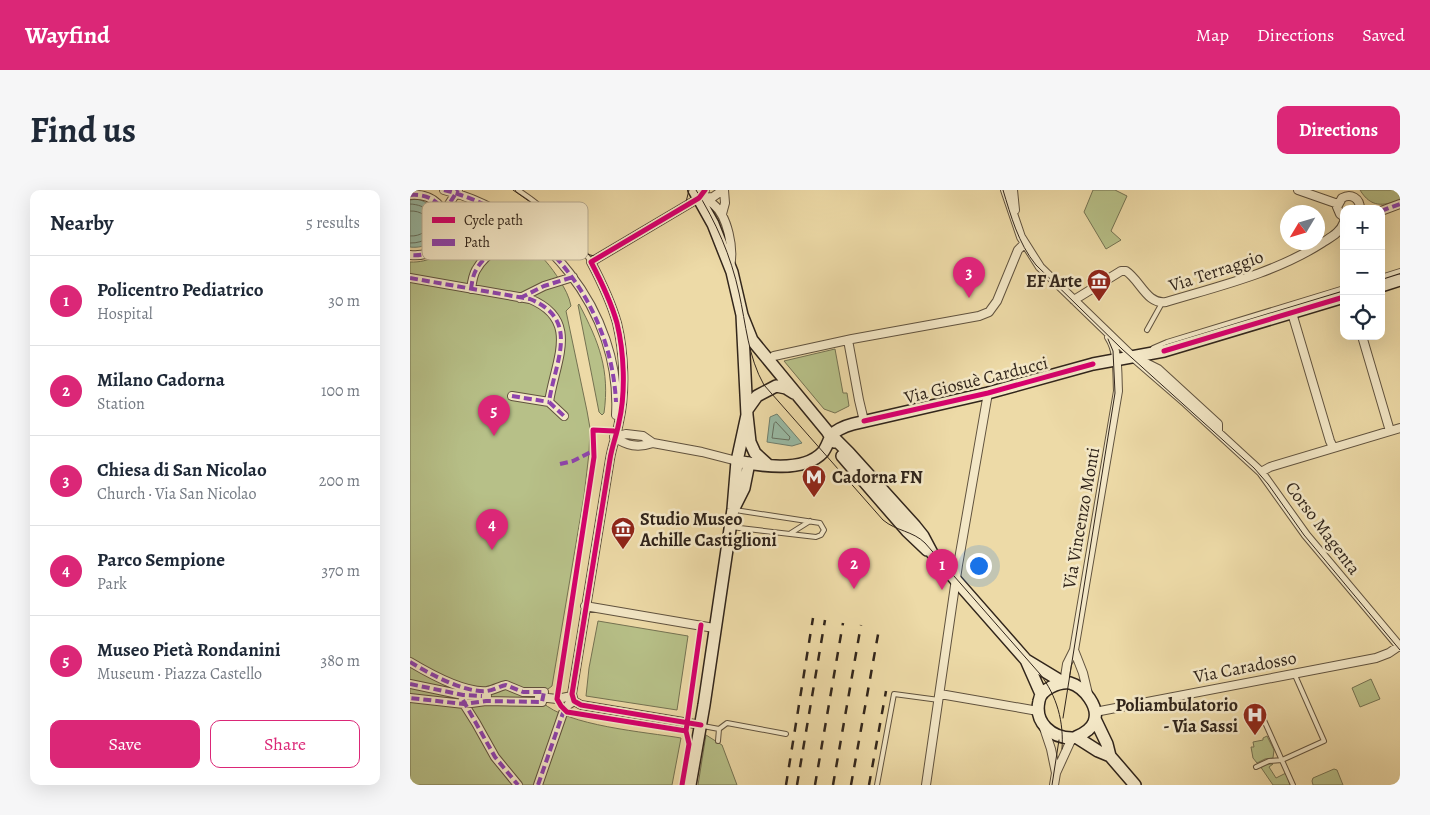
<!DOCTYPE html>
<meta charset="utf-8">
<style>
body{margin:0;font-family:Alegreya,serif;background:#f6f6f7;color:#1f2937}
.controls{position:absolute;right:15px;top:15px;display:grid;overflow:hidden;border-radius:10px;box-shadow:0 5px 20px #0002}
.controls button{width:45px;height:45px;display:grid;place-items:center;padding:0;border:0;border-bottom:1px solid #e0e1e3;background:#fff;color:#1f2937;font:25px sans-serif}
.compass{position:absolute;left:870px;top:15px;width:45px;height:45px;border-radius:50%;background:#fff;box-shadow:0 5px 20px #0002;rotate:232deg}
.you{position:absolute;left:568px;top:375px;width:18px;height:18px;margin:-12px;border:4px solid #fff;border-radius:50%;background:#1a73e8;box-shadow:0 0 0 8px #1a73e833}
.badge{display:grid;place-items:center;width:32px;height:32px;border-radius:50%;background:#db2777;color:#fff;font-size:16px;font-weight:700}
.pin{position:absolute;translate:-50% -41px;filter:drop-shadow(0 1px 2px #0008)}
.pin::after{content:'';position:absolute;top:26px;width:18px;height:15px;background:inherit;clip-path:polygon(0 0,100% 0,50% 100%)}
.list{margin:0;padding:0;list-style:none}
h2{display:flex;justify-content:space-between;align-items:center;height:65px;margin:0;padding:0 20px;font-size:21px}
h2 small{font-size:16px;font-weight:400;color:#747a83}
.list li{display:grid;grid-template-columns:32px 1fr auto;gap:15px;align-items:center;box-sizing:border-box;height:90px;padding:0 20px;border-top:1px solid #e0e1e3}
.list b{display:block;font-size:19px;white-space:nowrap}
.list p{margin:0;font-size:16px;white-space:nowrap;color:#747a83}
.list em{font-size:16px;font-style:normal;color:#747a83}
.actions{display:flex;gap:10px;padding:15px 20px}
.actions a{flex:1;padding:11px 0;border:1px solid #db2777;border-radius:10px;text-align:center;font-size:18px;color:#db2777}
.actions .main{background:#db2777;color:#fff}
.icon{flex:none;width:28px;height:28px;fill:none;stroke:currentColor;stroke-width:2;stroke-linecap:round;stroke-linejoin:round}
.map{position:relative;flex:none;width:990px;height:595px;overflow:hidden;border-radius:10px}
header{display:flex;align-items:center;gap:30px;box-sizing:border-box;height:70px;padding:0 25px;background:#db2777;color:#fff}
header strong{font-size:24px}
nav{display:flex;gap:28px;margin-inline-start:auto;font-size:18px}
.intro{display:flex;align-items:center;justify-content:space-between;box-sizing:border-box;height:120px;padding:0 30px}
h1{margin:0;font-size:35px}
.button{padding:12px 22px;border-radius:10px;background:#db2777;color:#fff;font-size:18px;font-weight:700}
main{display:flex;gap:30px;padding:0 30px}
aside{flex:1;background:#fff;border-radius:10px;box-shadow:0 5px 20px #0002}
.map>svg:first-child{display:block}
.green{fill:#b7c088;stroke:#747252}
.water{fill:#99bba6;stroke:#6f7f6e}
.lines{fill:none;stroke-linecap:round;stroke-linejoin:round}
.shore{stroke:#657060;stroke-width:1}
.lane-casing{stroke:#60523e;stroke-width:6}
.street-casing{stroke:#60523e;stroke-width:10}
.secondary-casing{stroke:#31251b;stroke-width:14}
.lane{stroke:#f3e7c6;stroke-width:4}
.street{stroke:#f3e7c6;stroke-width:8}
.secondary{stroke:#f3e7c6;stroke-width:11}
.tram{stroke:#31251b;stroke-width:1}
.rail{stroke:#31251b;stroke-width:2.5;stroke-dasharray:9 9;stroke-linecap:butt}
.quiet{stroke:#8e44ad;stroke-width:4;stroke-dasharray:8 4;stroke-linecap:butt}
.cycleway-casing{stroke:#f3e7c6;stroke-width:8}
.cycleway{stroke:#d6006c;stroke-width:5}
.labels{text-anchor:middle;stroke-width:5;stroke-linejoin:round;paint-order:stroke}
.street-label{font-size:18px;fill:#31251b;stroke:#f3e7c6}
.poi-label{font-size:18px;font-weight:bold;fill:#31251b;stroke:#f3e7c6;text-anchor:end}
.key{fill:#f3e7c6;stroke:#b9ad93;stroke-width:1}
.key-label{font-size:14px;fill:#31251b}
</style>
<header>
<strong>Wayfind</strong>
<nav><a>Map</a><a>Directions</a><a>Saved</a></nav>
</header>
<div class="intro"><h1>Find us</h1><a class="button">Directions</a></div>
<main>
<aside>
<h2>Nearby<small>5 results</small></h2>
<ul class="list">
<li><span class="badge">1</span><div><b>Policentro Pediatrico</b><p>Hospital</p></div><em>30 m</em></li>
<li><span class="badge">2</span><div><b>Milano Cadorna</b><p>Station</p></div><em>100 m</em></li>
<li><span class="badge">3</span><div><b>Chiesa di San Nicolao</b><p>Church · Via San Nicolao</p></div><em>200 m</em></li>
<li><span class="badge">4</span><div><b>Parco Sempione</b><p>Park</p></div><em>370 m</em></li>
<li><span class="badge">5</span><div><b>Museo Pietà Rondanini</b><p>Museum · Piazza Castello</p></div><em>380 m</em></li>
</ul>
<div class="actions"><a class="main">Save</a><a>Share</a></div>
</aside>
<div class="map">
<svg width="990" height="595" viewBox="0 0 990 595">
<rect width="100%" height="100%" fill="#eddaa7"/>
<filter id="stains"><feTurbulence type="fractalNoise" baseFrequency=".004" numOctaves="4"/><feColorMatrix values="0 0 0 0 .2 0 0 0 0 .09 0 0 0 0 .02 0 0 0 .5 -.17"/></filter>
<radialGradient id="worn" r=".72"><stop offset=".6" stop-color="#630" stop-opacity="0"/><stop offset="1" stop-color="#630" stop-opacity=".3"/></radialGradient>
<!-- green -->
<path class="green" d="M683,0h22l12,6 -16,35 10,9 -15,9 -22,-37z
M950,0h38l2,10c-17,6 -29,8 -40,-10z
M60,29c6,0 10,3 15,4 33,11 57,28 75,58 5,8 9,15 11,25l-5,5 21,100 3,17 -1,25 -5,43 -32,190 -8,6 -2,10c25,24 104,30 139,36l-9,47h-262v-523c19,1 35,-9 45,-24 5,-7 8,-15 15,-19z
M169,114c20,38 31,66 25,109l-2,2 -3,-3 -21,-107z
M425,159l8,44h4l2,13 -14,7 -11,-4 -40,-48z
M188,431l90,15 -11,74 -91,-14 3,-28z
M961,489l9,20 -20,8 -8,-19z
M296,545l16,10 15,40h-39z
M857,546l7,14 -1,8 -8,1 -8,4 -4,-5 -2,-11h3l-1,-5 10,-2v-2z
M857,574h6l-4,3 7,11 10,-5 4,12h-17l-13,-19z
M924,579l3,1 6,15h-30l-1,-4 1,-3z"/>
<!-- water -->
<path class="water" d="M7,9c34,9 27,52 -7,48v-47z
M367,224l25,29 -10,3 -25,-4 3,-25z"/>
<g class="lines">
<!-- shore -->
<path class="shore" d="M0,14c33,1 32,40 0,39
M0,21c24,-1 24,26 0,25
M366,232l14,15 -1,3 -17,-2 2,-14z"/>
<defs>
<path id="lane" d="M108,0c29,19 54,43 73,72
M971,87l19,-6
M737,140l15,-27
M743,158l14,-6 177,-54
M321,337l85,10 5,-2 3,-5 -4,-7 -85,-13
M381,343l19,-12
M840,530l13,-2 30,67
M293,536l16,3 -1,12
M309,539l8,-6 59,11
M846,577l13,-6 13,-1 42,-19 -30,-68
M467,595l17,-91 45,6"/>
<path id="street" d="M34,0c99,25 178,121 172,225
M595,0l16,47 19,30 94,91 52,45 75,69 45,63 94,112
M603,0l2,20
M888,0l40,14
M0,5c49,-4 48,65 0,60
M289,8c5,2 11,3 14,6 15,12 21,45 17,62
M291,8l12,-1 10,-7
M971,21l19,-7
M34,22l14,-22
M312,24l3,-11 -1,-13
M934,27l-4,-3 -3,-7 5,-9c9,-5 18,0 18,11
M0,88l120,21c51,21 25,62 19,103
M61,99c1,-7 2,-14 5,-19 14,-26 44,-28 69,-24
M110,108l24,-12 29,-9
M664,110l47,-29h5c14,9 21,34 40,31 53,-16 109,-29 156,-59 9,-6 18,-10 22,-21
M882,123l38,128 3,6
M952,146l28,95
M438,150l11,60 5,21
M364,166l78,-17 127,-23 10,-4 8,-11 21,-51 6,-6
M730,170l18,9 60,55v8
M102,206l37,6
M139,212l15,14
M204,247l12,-3 17,2 10,7 49,9 35,9
M204,247c13,9 24,11 39,6
M851,282l9,-5 130,-39
M175,416l129,22
M664,460l9,23 5,21
M0,472c20,12 54,31 77,29 7,-1 13,-5 19,-6l17,7h21l-2,10 -56,-1 -22,3 -54,-6
M654,493l3,-19 7,-14 44,-259c-1,-17 1,-39 -9,-54
M0,494l53,11 24,1
M530,504l98,17
M129,507l18,2 15,-3
M53,510l1,4 12,19 19,34 23,28
M685,522l281,-54 13,-5 10,-7
M291,535l-120,-20 -7,-4 -2,-7 38,-235c2,-13 7,-25 9,-37 7,-30 5,-70 -2,-99 -6,-21 -16,-42 -26,-61l108,-64 6,-8
M633,535l8,24 5,24
M128,595l25,-72 5,-8 6,-4
M516,595l32,-220 30,-172
M644,595l2,-12 16,-35h3"/>
<path id="secondary" d="M284,0l19,34 19,48 10,43 5,100 3,27 5,11 12,11
M971,96l19,-6
M332,125l10,25 75,91 7,11
M337,220l10,-14 19,-10 10,2 8,5
M421,245l18,18 66,73 8,10 9,17 94,107 15,34
M432,266l65,75 20,19
M327,271c24,5 67,12 86,-9 3,-4 5,-9 7,-14 3,-7 15,-12 23,-14l135,-31 105,-29 71,-13 180,-54
M324,318l10,-20 5,-25
M616,470l38,23
M685,529l12,25 3,12
M666,547l22,14 12,5 25,29
M662,548c-20,0 -38,-15 -33,-37 1,-7 6,-11 12,-14 6,-3 12,-5 19,-4 14,4 30,24 24,39 -3,8 -11,12 -18,15
M280,595l14,-80 29,-196 4,-48 10,-46"/>
</defs>
<!-- lane casing -->
<use href="#lane" class="lane-casing"/>
<!-- street casing -->
<use href="#street" class="street-casing"/>
<!-- secondary casing -->
<use href="#secondary" class="secondary-casing"/>
<!-- lane -->
<use href="#lane" class="lane"/>
<!-- street -->
<use href="#street" class="street"/>
<!-- secondary -->
<use href="#secondary" class="secondary"/>
<!-- tram -->
<path class="tram" d="M103,0l33,23 40,41 13,3 13,-4 64,-39 10,-12 3,-12
M286,0c20,32 35,66 43,103 7,31 9,64 25,92l119,135c13,11 30,11 42,23l115,131c17,22 24,48 22,75
M593,0c8,26 15,53 33,75l86,84 132,119 14,16 36,51 96,115
M653,528l52,-325 -2,-42 -5,-12
M642,595l7,-45"/>
<!-- rail -->
<path class="rail" d="M376,595l27,-167
M387,595l28,-165
M405,595l28,-162
M423,595l28,-160
M441,595l28,-156
M459,595l17,-94"/>
<!-- quiet -->
<path class="quiet" d="M34,0c98,25 167,112 172,212
M0,5c49,-4 48,65 0,60
M971,21l19,-7
M34,22l14,-22
M0,88l120,21c51,21 25,62 19,103
M61,99c1,-7 2,-14 5,-19 14,-26 44,-28 69,-24
M110,108l24,-12 29,-9
M102,206l37,6
M139,212l15,14
M150,274l13,-3 18,-9
M0,472c20,12 54,31 77,29 7,-1 13,-5 19,-6l17,7h21l-2,10 -56,-1 -22,3 -54,-6
M0,494l53,11 19,1
M53,510l32,57 23,28
M128,595l25,-72 3,-5"/>
<defs>
<path id="cycleway" d="M754,161l180,-54
M454,231l124,-28 105,-29
M204,241l-21,-1 1,27 -37,242 4,7 6,6 119,19
M291,535l-120,-20 -7,-4 -2,-7 38,-235c2,-13 7,-25 9,-37 7,-30 5,-70 -2,-99 -6,-21 -16,-42 -26,-61l108,-64 6,-8
M272,595l7,-41 -3,-13 15,-106"/>
</defs>
<!-- cycleway casing -->
<use href="#cycleway" class="cycleway-casing"/>
<!-- cycleway -->
<use href="#cycleway" class="cycleway"/>
</g>
<!-- icons -->
<defs>
<symbol id="museum-pin" viewBox="-11 -11 22 30"><path d="M0 17L-7.5 6A9.5 9.5 0 1 1 7.5 6Z" fill="#8f2418" stroke="#f3e7c6"/><path d="M0-6L6-3V-2H-6V-3ZM-5-1h2V3h-2ZM-1-1h2V3h-2ZM3-1h2V3H3ZM-6 4H6V6H-6Z" fill="#fff"/></symbol>
<symbol id="metro-pin" viewBox="-11 -11 22 30"><path d="M0 17L-7.5 6A9.5 9.5 0 1 1 7.5 6Z" fill="#8f2418" stroke="#f3e7c6"/><path d="M-5.5 5V-5H-3L0 0L3-5H5.5V5H3V-.5L0 4L-3-.5V5Z" fill="#fff"/></symbol>
<symbol id="hospital-pin" viewBox="-11 -11 22 30"><path d="M0 17L-7.5 6A9.5 9.5 0 1 1 7.5 6Z" fill="#8f2418" stroke="#f3e7c6"/><path d="M-5-5h3v3.5h4V-5h3V5h-3V1.5h-4V5h-3Z" fill="#fff"/></symbol>
</defs>
<g fill-rule="evenodd">
<use href="#museum-pin" x="675" y="77" width="28" height="38"/>
<use href="#metro-pin" x="390" y="273" width="28" height="38"/>
<use href="#museum-pin" x="199" y="325" width="28" height="38"/>
<use href="#hospital-pin" x="831" y="511" width="28" height="38"/>
</g>
<g class="labels">
<!-- street labels -->
<g class="street-label">
<text transform="translate(806 81) rotate(-18)" y="6">Via Terraggio</text>
<text transform="translate(566 190) rotate(-14)" y="6">Via Giosuè Carducci</text>
<text transform="translate(671 328) rotate(-80)" y="6">Via Vincenzo Monti</text>
<text transform="translate(913 338) rotate(53)" y="6">Corso Magenta</text>
<text transform="translate(835 477) rotate(-11)" y="6">Via Caradosso</text>
</g>
<!-- poi labels -->
<g class="poi-label">
<text x="672" y="97">EF Arte</text>
<text x="422" y="293" text-anchor="start">Cadorna FN</text>
<text x="230" y="335" text-anchor="start">Studio Museo<tspan x="230" dy="21">Achille Castiglioni</tspan></text>
<text x="828" y="521">Poliambulatorio<tspan x="828" dy="21">- Via Sassi</tspan></text>
</g>
</g>
<!-- legend -->
<rect x="12" y="12" width="166" height="58" rx="8" class="key"/>
<rect x="22" y="27" width="23" height="6" fill="#d6006c"/>
<rect x="22" y="49" width="23" height="7" fill="#8e44ad"/>
<g class="key-label">
<text x="54" y="35">Cycle path</text>
<text x="54" y="57">Path</text>
</g>
<rect width="100%" height="100%" filter="url(#stains)"/>
<rect width="100%" height="100%" fill="url(#worn)"/>
</svg>
<div class="controls">
<button>+</button>
<button>−</button>
<button><svg class="icon" aria-label="locate" viewBox="0 0 24 24"><circle cx="12" cy="12" r="6"/><path d="M12 2v4M12 18v4M2 12h4M18 12h4"/></svg></button>
</div>
<svg class="compass" viewBox="-18 -18 36 36"><path d="M0-13l5 13h-10z" fill="#e53935"/><path d="M0 13l5-13h-10z" fill="#747a83"/></svg>
<div class="you"></div>
<div class="pin badge" style="left:532px;top:400px">1</div>
<div class="pin badge" style="left:444px;top:399px">2</div>
<div class="pin badge" style="left:559px;top:108px">3</div>
<div class="pin badge" style="left:82px;top:360px">4</div>
<div class="pin badge" style="left:84px;top:246px">5</div>
</div>
</main>
